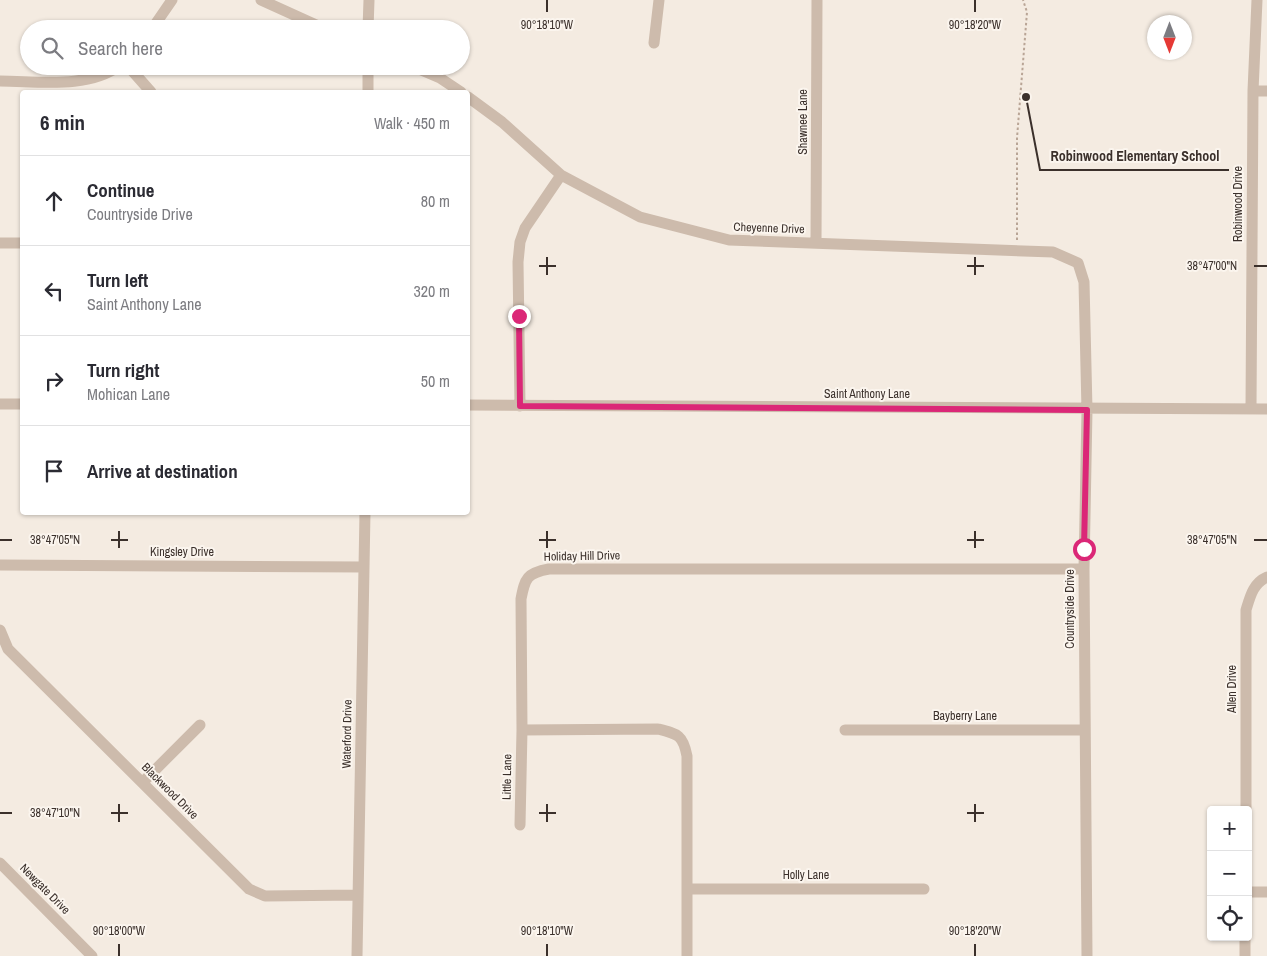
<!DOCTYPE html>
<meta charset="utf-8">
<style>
body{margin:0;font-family:"Archivo Narrow",sans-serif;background:#f7f7f7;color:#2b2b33}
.controls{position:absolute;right:15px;bottom:15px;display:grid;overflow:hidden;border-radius:5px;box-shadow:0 1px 4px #0004}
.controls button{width:45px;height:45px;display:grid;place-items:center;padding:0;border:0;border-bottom:1px solid #e1e1e2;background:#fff;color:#2b2b33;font:25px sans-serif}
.compass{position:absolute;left:1147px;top:15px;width:45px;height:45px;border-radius:50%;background:#fff;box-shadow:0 1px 4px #0004;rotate:180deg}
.stop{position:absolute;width:15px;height:15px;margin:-11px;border:4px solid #db2777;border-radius:50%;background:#fff}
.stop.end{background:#db2777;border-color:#fff;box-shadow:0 1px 5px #0008}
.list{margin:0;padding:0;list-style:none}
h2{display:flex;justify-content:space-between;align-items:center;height:65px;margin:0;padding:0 20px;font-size:21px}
h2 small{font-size:16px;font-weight:400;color:#7c7c81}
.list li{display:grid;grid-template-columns:32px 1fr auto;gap:15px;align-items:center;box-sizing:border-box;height:90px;padding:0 20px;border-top:1px solid #e1e1e2}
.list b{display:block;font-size:19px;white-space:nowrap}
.list p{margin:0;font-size:16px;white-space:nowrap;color:#7c7c81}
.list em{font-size:16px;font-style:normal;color:#7c7c81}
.icon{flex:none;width:28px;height:28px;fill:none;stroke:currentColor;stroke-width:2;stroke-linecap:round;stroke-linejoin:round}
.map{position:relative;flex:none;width:1267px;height:956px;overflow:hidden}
.search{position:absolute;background:#fff;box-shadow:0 1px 4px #0004;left:20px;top:20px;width:450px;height:55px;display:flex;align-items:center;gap:12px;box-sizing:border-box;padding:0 18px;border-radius:28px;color:#7c7c81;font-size:19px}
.panel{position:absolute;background:#fff;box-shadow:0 1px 4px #0004;left:20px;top:90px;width:450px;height:425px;border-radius:5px}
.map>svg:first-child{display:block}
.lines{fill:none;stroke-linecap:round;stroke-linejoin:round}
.path{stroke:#b9a596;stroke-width:2;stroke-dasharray:2.5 2.5;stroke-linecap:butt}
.minor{stroke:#cdbbac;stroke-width:11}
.route{stroke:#db2777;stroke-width:6}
.ticks{fill:none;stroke:#3b302b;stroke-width:2}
.labels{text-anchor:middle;stroke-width:4;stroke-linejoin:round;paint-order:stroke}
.street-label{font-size:12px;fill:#3b302b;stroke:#fbf5ee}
.ticks-label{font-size:12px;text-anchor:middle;fill:#3b302b;stroke:#fbf5ee;stroke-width:4;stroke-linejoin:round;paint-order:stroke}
.leader{fill:none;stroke:#3b302b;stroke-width:2}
.callout-dot{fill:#3b302b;stroke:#fbf5ee;stroke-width:2}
.callout-label{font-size:14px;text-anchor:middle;font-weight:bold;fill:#3b302b;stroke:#fbf5ee;stroke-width:4;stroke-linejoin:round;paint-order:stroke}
</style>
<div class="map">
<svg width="1267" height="956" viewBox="0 0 1267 956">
<rect width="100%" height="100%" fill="#f4ebe1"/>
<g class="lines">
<!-- path -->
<path class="path" d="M1017,240v-102l10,-126 -4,-12"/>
<!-- minor -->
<path class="minor" d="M261,0l64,29
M152,29l20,-29
M368,29l1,-29
M654,43l5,-43
M128,66l23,26
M412,66l28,12 21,14
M0,81c38,0 87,8 119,-15
M1253,91h14
M368,92v-26
M468,97l34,25 59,53 79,42 89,23 324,12 25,11 6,19 3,128 -3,159 3,387
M0,243h22
M816,243l1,-243
M0,404h22
M468,405l799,4
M520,406l-2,-144 2,-20 5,-14 36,-53
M1251,409l2,-318 4,-91
M0,565l364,2
M0,630l8,19 241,240 16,7 93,-1
M845,730h240
M143,782l57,-57
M1246,810v-200c4,-13 7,-27 21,-33
M520,825l2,-95
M0,863l92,93
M687,889h237
M1248,892h19
M357,956l8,-444
M687,956v-200c-4,-21 -9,-22 -29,-27l-136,1 -1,-131c4,-21 6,-26 28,-30h535
M1245,956v-19"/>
</g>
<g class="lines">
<!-- route -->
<path class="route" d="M519,316l1,90 567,4 -3,139"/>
</g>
<!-- ticks -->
<path class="ticks" d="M547,0v12M975,0v12M547,257v18M975,257v18M539,266h17M967,266h17M1254,266h13M119,531v17M547,531v17M975,531v17M0,540h12M111,540h17M539,540h17M967,540h17M1254,540h13M119,804v18M547,804v18M975,804v18M0,813h12M111,813h17M539,813h17M967,813h17M119,944v12M547,944v12M975,944v12"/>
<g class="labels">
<!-- street labels -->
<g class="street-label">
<text transform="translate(803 122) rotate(-90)" y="4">Shawnee Lane</text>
<text transform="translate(1238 204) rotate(-90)" y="4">Robinwood Drive</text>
<text transform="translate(769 228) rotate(2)" y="4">Cheyenne Drive</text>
<text x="867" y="398">Saint Anthony Lane</text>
<text x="182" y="556">Kingsley Drive</text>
<text transform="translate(582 556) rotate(-1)" y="4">Holiday Hill Drive</text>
<text transform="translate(1070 609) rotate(-90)" y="4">Countryside Drive</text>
<text transform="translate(1232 689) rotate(-90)" y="4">Allen Drive</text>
<text x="965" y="720">Bayberry Lane</text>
<text transform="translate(347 734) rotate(-89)" y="4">Waterford Drive</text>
<text transform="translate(507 777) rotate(-89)" y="4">Little Lane</text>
<text transform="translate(170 791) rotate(45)" y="4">Blackwood Drive</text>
<text x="806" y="879">Holly Lane</text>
<text transform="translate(45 889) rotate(45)" y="4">Newgate Drive</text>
</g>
</g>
<g class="ticks-label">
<text x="547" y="29">90°18'10"W</text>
<text x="975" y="29">90°18'20"W</text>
<text x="1212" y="270">38°47'00"N</text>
<text x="1212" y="544">38°47'05"N</text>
<text x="55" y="544">38°47'05"N</text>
<text x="55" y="817">38°47'10"N</text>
<text x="119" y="935">90°18'00"W</text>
<text x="547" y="935">90°18'10"W</text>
<text x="975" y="935">90°18'20"W</text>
</g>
<!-- callouts -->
<path class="leader" d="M1026 97L1040 170H1229"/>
<circle class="callout-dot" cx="1026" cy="97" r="5"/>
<g class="callout-label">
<text x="1135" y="161">Robinwood Elementary School</text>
</g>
</svg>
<div class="controls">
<button>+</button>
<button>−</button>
<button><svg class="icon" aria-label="locate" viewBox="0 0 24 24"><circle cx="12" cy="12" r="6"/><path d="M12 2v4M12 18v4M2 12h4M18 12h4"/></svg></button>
</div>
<svg class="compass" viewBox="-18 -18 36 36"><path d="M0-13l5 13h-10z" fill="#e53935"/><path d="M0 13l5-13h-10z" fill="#7c7c81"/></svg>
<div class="stop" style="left:1084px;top:549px"></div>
<div class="stop end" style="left:519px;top:316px"></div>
<div class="search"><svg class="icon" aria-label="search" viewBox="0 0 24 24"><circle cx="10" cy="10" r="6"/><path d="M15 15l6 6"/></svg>Search here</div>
<section class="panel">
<h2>6 min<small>Walk · 450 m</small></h2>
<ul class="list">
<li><svg class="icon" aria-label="ahead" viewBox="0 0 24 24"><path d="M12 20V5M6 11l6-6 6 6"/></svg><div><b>Continue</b><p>Countryside Drive</p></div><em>80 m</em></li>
<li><svg class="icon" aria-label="left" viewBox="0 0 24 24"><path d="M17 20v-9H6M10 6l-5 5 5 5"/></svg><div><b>Turn left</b><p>Saint Anthony Lane</p></div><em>320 m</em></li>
<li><svg class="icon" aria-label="right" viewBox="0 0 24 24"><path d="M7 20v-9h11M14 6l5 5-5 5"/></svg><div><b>Turn right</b><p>Mohican Lane</p></div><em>50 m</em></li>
<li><svg class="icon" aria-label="arrive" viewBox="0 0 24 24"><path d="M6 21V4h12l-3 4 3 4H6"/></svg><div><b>Arrive at destination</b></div></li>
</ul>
</section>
</div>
